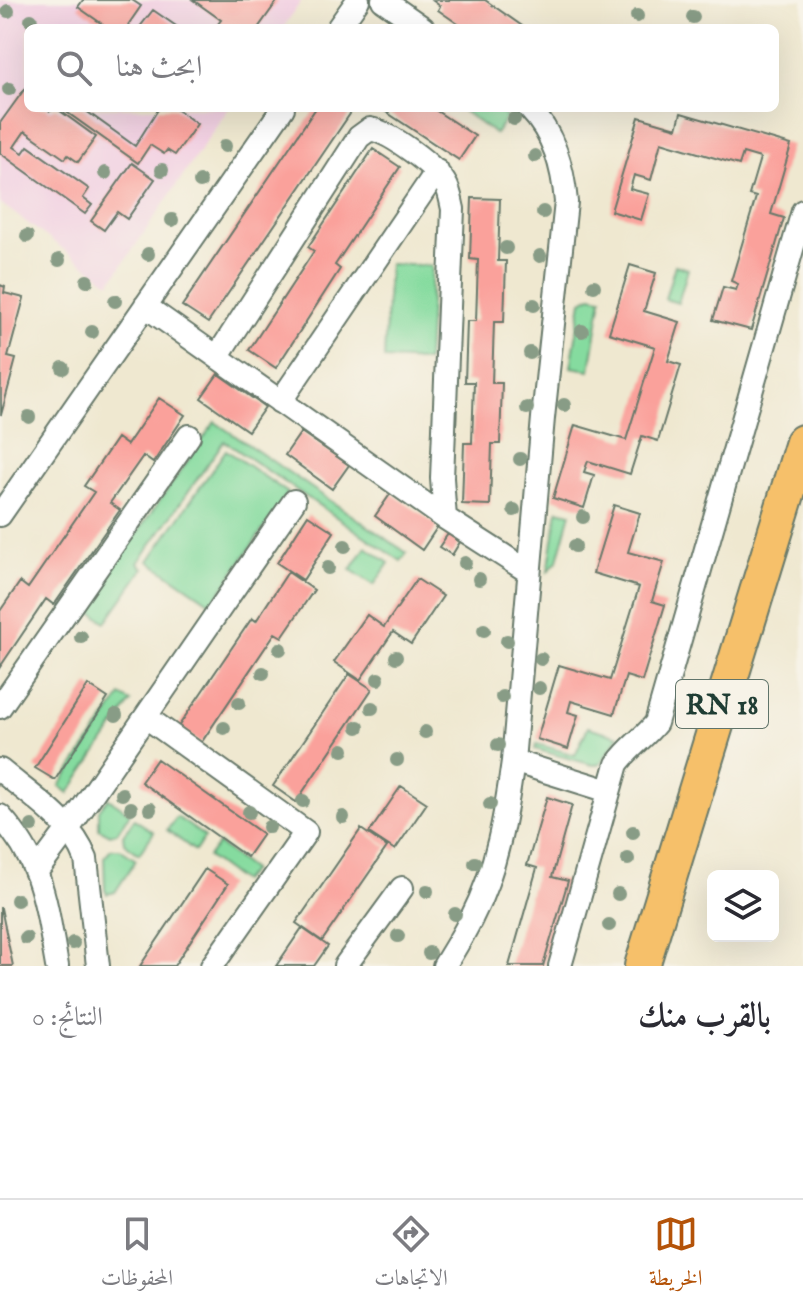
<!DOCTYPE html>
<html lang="ar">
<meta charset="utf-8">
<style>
body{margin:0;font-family:"IM FELL English",Amiri,serif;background:#f7f7f7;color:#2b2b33;direction:rtl}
.controls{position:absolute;right:24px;bottom:24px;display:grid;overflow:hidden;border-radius:12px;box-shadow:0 8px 32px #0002}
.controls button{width:72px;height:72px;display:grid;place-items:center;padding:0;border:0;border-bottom:2px solid #e1e1e2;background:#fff;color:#2b2b33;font:40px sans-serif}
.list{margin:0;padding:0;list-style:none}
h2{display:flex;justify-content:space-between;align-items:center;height:104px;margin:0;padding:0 32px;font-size:34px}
h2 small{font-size:26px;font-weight:400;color:#7c7c81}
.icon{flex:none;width:44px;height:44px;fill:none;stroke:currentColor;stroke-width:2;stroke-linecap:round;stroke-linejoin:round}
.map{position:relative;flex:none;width:803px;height:966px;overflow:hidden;direction:ltr}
.search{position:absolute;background:#fff;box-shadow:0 8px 32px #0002;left:24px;right:24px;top:24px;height:88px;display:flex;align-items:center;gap:20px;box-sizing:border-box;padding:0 28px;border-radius:12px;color:#7c7c81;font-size:30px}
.sheet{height:232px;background:#fff}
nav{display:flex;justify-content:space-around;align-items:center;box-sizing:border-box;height:112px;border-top:2px solid #e1e1e2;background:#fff;font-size:22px;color:#7c7c81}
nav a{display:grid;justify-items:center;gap:4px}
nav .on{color:#b45309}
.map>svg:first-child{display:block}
.built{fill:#f2cfe2}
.green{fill:#85db9f;stroke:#528c6a;stroke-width:2}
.building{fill:#faa19b}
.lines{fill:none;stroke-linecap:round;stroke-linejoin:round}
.minor-casing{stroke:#68796b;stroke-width:26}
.primary-casing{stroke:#68796b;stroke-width:38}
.minor{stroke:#fff;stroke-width:22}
.primary{stroke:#f6c06b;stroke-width:34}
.tree{fill:#889c86}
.labels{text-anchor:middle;stroke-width:6;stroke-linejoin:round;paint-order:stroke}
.shield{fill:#f7f3e8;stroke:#60746a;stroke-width:2}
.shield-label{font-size:28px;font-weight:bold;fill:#1f3d34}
</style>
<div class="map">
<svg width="803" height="966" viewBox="0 0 803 966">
<rect width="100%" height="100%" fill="#f7f3e8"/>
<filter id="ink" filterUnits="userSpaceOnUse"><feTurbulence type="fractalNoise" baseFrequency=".0125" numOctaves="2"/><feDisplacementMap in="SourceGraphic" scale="16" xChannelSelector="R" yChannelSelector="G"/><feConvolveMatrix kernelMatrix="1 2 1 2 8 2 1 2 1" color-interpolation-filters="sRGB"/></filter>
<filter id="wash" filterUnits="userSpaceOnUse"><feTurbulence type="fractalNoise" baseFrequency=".006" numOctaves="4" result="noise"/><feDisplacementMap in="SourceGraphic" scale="32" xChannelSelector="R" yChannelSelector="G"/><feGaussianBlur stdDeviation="1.8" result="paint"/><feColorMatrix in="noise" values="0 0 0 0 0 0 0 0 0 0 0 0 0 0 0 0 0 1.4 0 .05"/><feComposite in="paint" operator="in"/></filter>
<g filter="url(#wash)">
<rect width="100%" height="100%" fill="#efe8d0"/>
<!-- built -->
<path class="built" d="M0,0h302l-19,28h-255v80h201l-119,175 -110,-80z"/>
<!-- green -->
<path class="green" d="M459,108h36l12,9 -12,17z
M389,264l43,2 -5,95 -43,-2z
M675,265l13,4 -10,34 -13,-4z
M591,296l11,2 -12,72 -19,-3 11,-66z
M215,422l192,131 -6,8 -177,-120 -86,122 6,5 -38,54 -21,-15z
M226,450l62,43 -76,111 -63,-43z
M558,510l13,3 -13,47 -10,11z
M366,547l23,16 -15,22 -23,-15z
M121,696l10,6 -62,91 -9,-7z
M588,727l31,9 -19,28 -7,1 -58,-16 2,-5 38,11z
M108,798l22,15 -13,20 -7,2 -11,-6v-19z
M177,817l28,20 -10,14 -28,-21z
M134,819l20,13 -15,22 -15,-11 -1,-8z
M218,844l34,26 -10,12 -34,-25z
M111,849h9l16,11 -21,32 -8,2 -2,-4 -1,-33z"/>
<g id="blocks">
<!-- building -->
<path class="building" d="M83,0h49l9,6 -13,19 4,3h-24l-30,-21z
M193,0h85l-20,28h-43l6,-8z
M432,0h53l40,28h-61l-26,-18 2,-4z
M153,10l26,18h-40z
M26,87l2,2v19h18l4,3 6,-3 40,29 -18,25 -10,-7 -3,4 -40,-28 -11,16 9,6 5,-7 61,43 -6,9 9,7 -7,9 -85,-61v-30z
M61,108h21l53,38 24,-38h16l22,16 -22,31 -8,-5 -3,4 -14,-9 -12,18z
M316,108h38l-146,215 -26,-17z
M380,108h52l43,28 -16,24z
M681,113l110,32 -20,69 13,4 -33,112 -38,-10 10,-33 13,3 2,-6 -7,-3 25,-84 -7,-2 11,-37 -17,-5 -4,12 -78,-23 -10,38 -17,-5 -4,14 19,5 -8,26 -30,-9 28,-94 38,11z
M373,149l27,18 -65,98 5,4 -64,99 -27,-18 65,-99 -6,-4z
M132,163l23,16 -28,40 -10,-7 -13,18 -13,-9z
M472,198l28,1 -2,62h8l-2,61h-10l-2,61h10l-2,61h-8l-2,61 -28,-1 2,-61h8l2,-61h-9l2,-61h9l2,-61 -8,-1z
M630,265l26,8 -12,38 36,11 -12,39 13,4 -23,76 -16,-5 -12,38 -42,-13 -4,11 10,3 -10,33 -31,-10 22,-73 51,15 29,-93 -46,-14z
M0,285l5,2 -1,6 20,5 -16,59 8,2 -15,56z
M218,374l47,33 -17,24 -47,-33z
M159,398l26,17 -32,48 -10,-7 -33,47 10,7 -66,95 -8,-6 -46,68v-56l20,-29 8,6 66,-96 -10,-6 33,-48 10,7z
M301,432l48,33 -17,24 -47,-34z
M391,493l47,33 -16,24 -47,-34z
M614,505l26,8 -12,39 36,10 -12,39 13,4 -23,76 -16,-5 -12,38 -43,-13 -3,11 10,3 -10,34 -31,-10 22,-74 51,15 29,-93 -46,-14z
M308,515l26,17 -31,48 -26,-17z
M448,534l12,8 -8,13 -13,-8z
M288,572l26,18 -32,47 -7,-4 -74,110 -23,-16 74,-109 4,3z
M417,579l26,17 -32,48 -18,-12 -33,48 -26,-18 33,-47 17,12z
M349,674l23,15 -76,113 -23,-16z
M88,685l20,13 -53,82 -20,-12z
M157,759l106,75 -16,23 -106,-75z
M401,786l26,17 -32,47 -26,-17z
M547,797l25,8 -20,72 16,4 -25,85h-34l28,-98 -10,-3z
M361,829l26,18 -65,94 -26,-18z
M205,869l23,15 -54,82h-34z
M0,908h1l12,58h-13z
M302,928l26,18 -14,20h-38z"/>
</g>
</g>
<g filter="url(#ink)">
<use href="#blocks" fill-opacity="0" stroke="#68796b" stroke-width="2"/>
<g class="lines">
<defs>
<path id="minor" d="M383,0l40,28
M338,28l20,-28
M145,306l300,212 84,54
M217,357l142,-220 11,-8c20,3 67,38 76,56 4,7 5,16 7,24l-11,269 3,40
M280,402l157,-231
M0,515l283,-407
M0,707l189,-271
M146,717l160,115 -94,134
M513,761l96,30
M0,770c31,26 71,50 86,89l12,107
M0,816c44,48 46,89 57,150
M37,871l32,-43 225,-327
M345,966l57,-78
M444,966c10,-16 20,-32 28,-49 25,-48 34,-104 41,-156l30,-343 23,-216c-3,-35 -12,-68 -37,-94
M560,966l57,-202c12,-17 26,-25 39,-41l147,-512"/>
<path id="primary" d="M642,966l161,-524"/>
</defs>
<!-- minor casing -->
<use href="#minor" class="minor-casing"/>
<!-- primary casing -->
<use href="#primary" class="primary-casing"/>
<!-- minor -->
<use href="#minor" class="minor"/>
<!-- primary -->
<use href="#primary" class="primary"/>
</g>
<!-- trees -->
<g class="tree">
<circle cx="8" cy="11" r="7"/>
<circle cx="637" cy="16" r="7"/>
<circle cx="693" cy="17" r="7"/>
<circle cx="31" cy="20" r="7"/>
<circle cx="9" cy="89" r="7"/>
<circle cx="514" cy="119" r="7"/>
<circle cx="225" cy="146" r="7"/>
<circle cx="535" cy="156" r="7"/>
<circle cx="162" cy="170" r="7"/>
<circle cx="105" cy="173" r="7"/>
<circle cx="200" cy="182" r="7"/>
<circle cx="543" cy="212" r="7"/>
<circle cx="172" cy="220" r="7"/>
<circle cx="27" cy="236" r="7"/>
<circle cx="506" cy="248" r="7"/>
<circle cx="148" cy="254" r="7"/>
<circle cx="540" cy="256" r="7"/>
<circle cx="59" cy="260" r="7"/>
<circle cx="87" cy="281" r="7"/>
<circle cx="594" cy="286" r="7"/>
<circle cx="115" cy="301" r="7"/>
<circle cx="534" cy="305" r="7"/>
<circle cx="582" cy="331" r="7"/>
<circle cx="92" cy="332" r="7"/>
<circle cx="530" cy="353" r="7"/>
<circle cx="63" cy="368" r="7"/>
<circle cx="564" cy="405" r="7"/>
<circle cx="527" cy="408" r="7"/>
<circle cx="29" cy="417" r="7"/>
<circle cx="520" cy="459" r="7"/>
<circle cx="514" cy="510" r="7"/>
<circle cx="583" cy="517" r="7"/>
<circle cx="345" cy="546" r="7"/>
<circle cx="575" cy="546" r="7"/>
<circle cx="465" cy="563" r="7"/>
<circle cx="328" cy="568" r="7"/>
<circle cx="479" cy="579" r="7"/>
<circle cx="484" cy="630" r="7"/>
<circle cx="81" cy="637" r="7"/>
<circle cx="507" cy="641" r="7"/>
<circle cx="280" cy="649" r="7"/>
<circle cx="396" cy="657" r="7"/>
<circle cx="541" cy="659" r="7"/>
<circle cx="263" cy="673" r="7"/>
<circle cx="378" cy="679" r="7"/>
<circle cx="539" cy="688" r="7"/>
<circle cx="502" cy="697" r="7"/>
<circle cx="239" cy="703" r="7"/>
<circle cx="372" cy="708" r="7"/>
<circle cx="116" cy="715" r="7"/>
<circle cx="358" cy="727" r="7"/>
<circle cx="224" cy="728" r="7"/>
<circle cx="425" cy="732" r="7"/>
<circle cx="498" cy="745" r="7"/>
<circle cx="343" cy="750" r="7"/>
<circle cx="397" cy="760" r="7"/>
<circle cx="122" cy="794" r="7"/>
<circle cx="303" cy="801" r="7"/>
<circle cx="490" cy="804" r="7"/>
<circle cx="131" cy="808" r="7"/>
<circle cx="150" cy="809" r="7"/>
<circle cx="249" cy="812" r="7"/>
<circle cx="343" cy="817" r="7"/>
<circle cx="32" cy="826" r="7"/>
<circle cx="269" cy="827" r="7"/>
<circle cx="633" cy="832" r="7"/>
<circle cx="628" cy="859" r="7"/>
<circle cx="475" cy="863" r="7"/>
<circle cx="427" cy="891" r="7"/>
<circle cx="618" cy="894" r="7"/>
<circle cx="17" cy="900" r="7"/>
<circle cx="455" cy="914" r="7"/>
<circle cx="609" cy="925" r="7"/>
<circle cx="398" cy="936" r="7"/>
<circle cx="26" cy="938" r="7"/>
<circle cx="73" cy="943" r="7"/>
<circle cx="429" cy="953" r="7"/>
</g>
</g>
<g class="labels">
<!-- shield labels -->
<rect class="shield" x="676" y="680" width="92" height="48" rx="6"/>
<g class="shield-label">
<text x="722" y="714">RN 18</text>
</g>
</g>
</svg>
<div class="controls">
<button><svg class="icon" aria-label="layers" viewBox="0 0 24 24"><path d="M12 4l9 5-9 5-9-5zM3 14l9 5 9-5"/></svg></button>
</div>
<div class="search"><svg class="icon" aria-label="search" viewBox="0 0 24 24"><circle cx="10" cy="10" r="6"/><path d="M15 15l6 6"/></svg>ابحث هنا</div>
</div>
<section class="sheet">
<h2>بالقرب منك<small>النتائج: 0</small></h2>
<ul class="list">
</ul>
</section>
<nav>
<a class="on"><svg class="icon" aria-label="map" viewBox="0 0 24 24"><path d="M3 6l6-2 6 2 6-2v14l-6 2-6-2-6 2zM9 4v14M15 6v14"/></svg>الخريطة</a>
<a><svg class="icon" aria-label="directions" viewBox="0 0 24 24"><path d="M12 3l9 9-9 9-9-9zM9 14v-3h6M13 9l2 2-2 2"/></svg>الاتجاهات</a>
<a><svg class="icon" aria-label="saved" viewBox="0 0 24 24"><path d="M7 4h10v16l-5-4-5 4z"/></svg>المحفوظات</a>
</nav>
